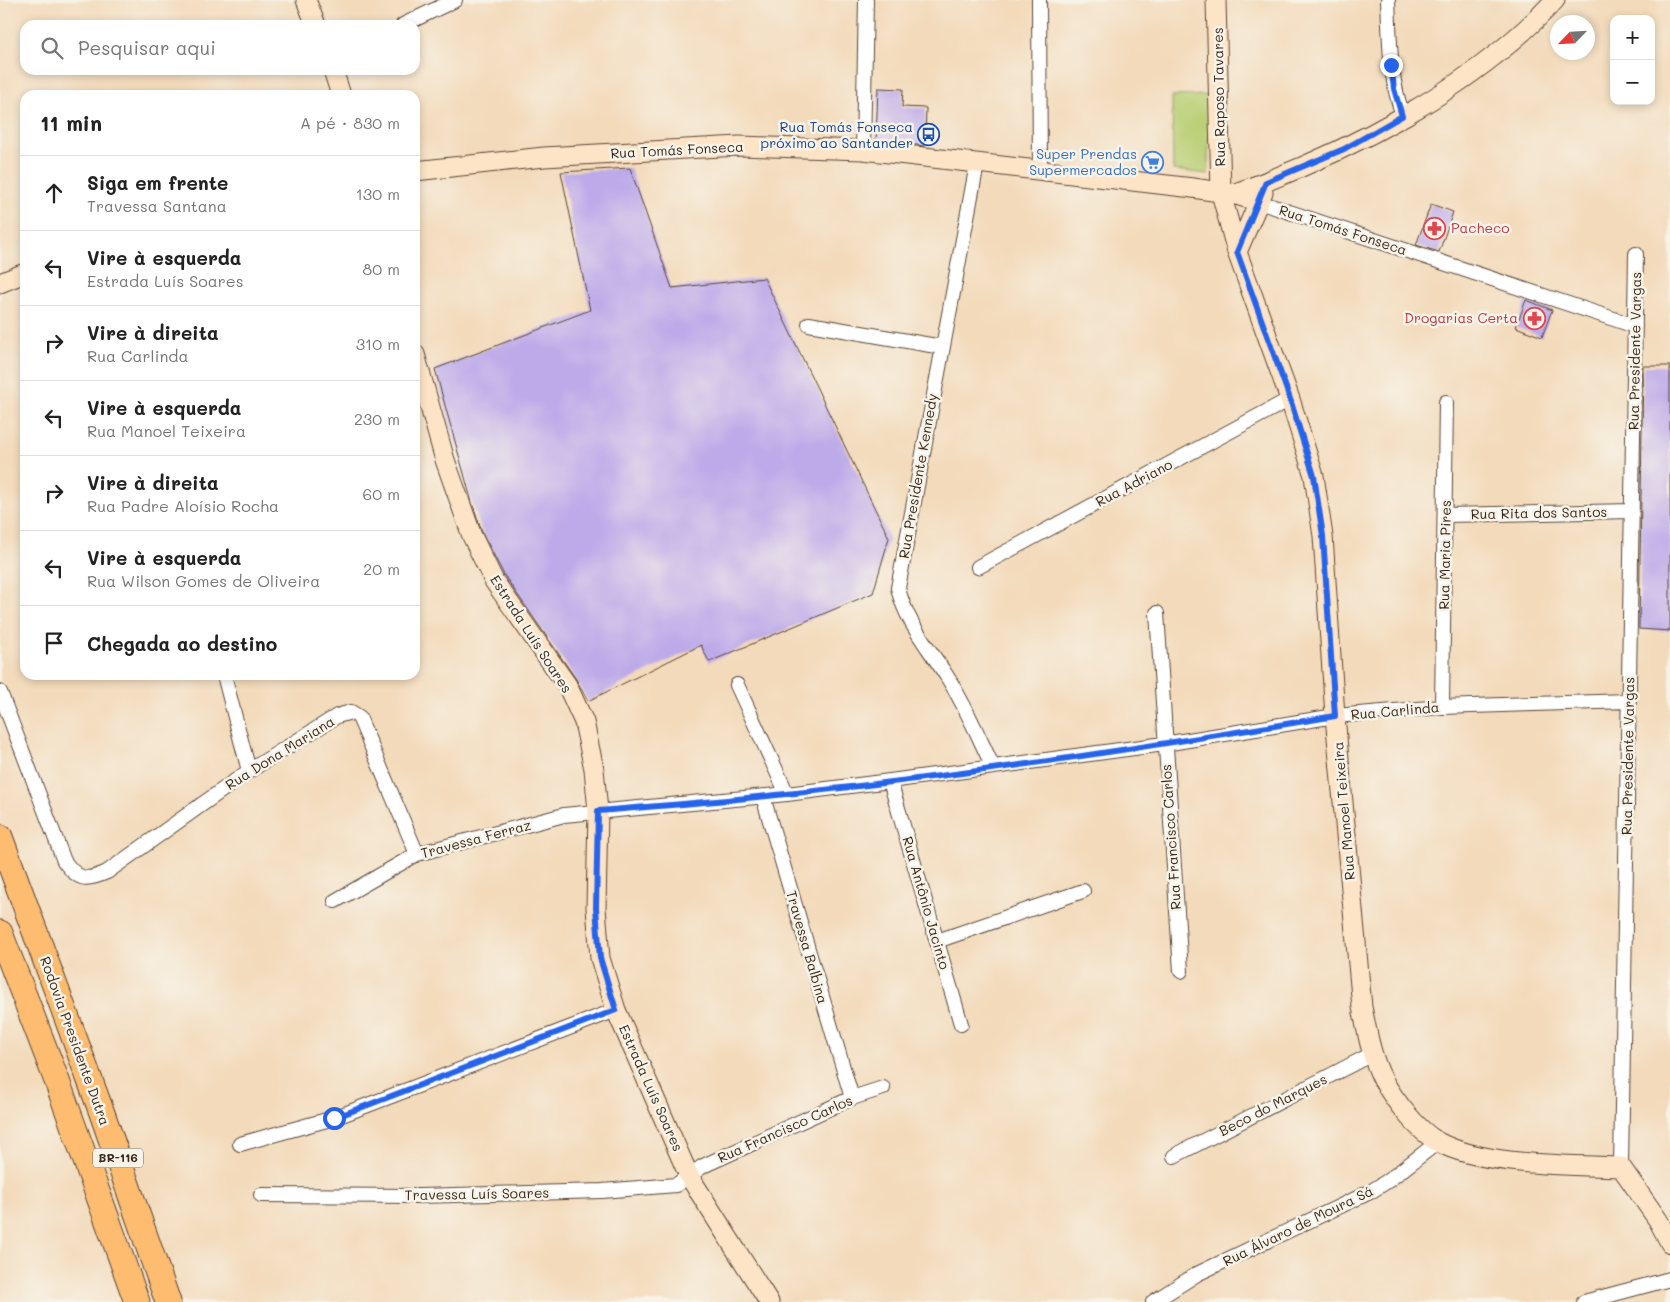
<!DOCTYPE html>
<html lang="pt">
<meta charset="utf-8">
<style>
body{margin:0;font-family:Mali,sans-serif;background:#f2f2f2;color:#222}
.controls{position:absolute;right:15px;top:15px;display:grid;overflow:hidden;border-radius:10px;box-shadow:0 2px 8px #0003}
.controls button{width:45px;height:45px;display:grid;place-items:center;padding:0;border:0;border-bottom:1px solid #e0e0e0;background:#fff;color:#222;font:25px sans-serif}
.compass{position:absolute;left:1550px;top:15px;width:45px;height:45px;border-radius:50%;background:#fff;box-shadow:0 2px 8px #0003;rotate:245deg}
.stop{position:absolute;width:15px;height:15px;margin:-11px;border:4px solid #2563eb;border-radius:50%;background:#fff}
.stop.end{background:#2563eb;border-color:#fff;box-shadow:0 1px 5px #0008}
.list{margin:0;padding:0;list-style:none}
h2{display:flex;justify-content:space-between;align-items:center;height:65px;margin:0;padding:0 20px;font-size:21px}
h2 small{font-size:16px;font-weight:400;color:#767676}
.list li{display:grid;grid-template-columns:32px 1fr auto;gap:15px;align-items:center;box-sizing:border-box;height:75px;padding:0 20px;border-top:1px solid #e0e0e0}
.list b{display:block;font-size:19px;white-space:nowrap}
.list p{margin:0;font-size:16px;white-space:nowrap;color:#767676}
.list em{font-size:16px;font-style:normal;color:#767676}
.icon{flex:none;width:28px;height:28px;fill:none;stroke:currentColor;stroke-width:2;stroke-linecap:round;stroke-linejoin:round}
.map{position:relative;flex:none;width:1670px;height:1302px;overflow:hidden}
.search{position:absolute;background:#fff;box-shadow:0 2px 8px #0003;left:20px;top:20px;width:400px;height:55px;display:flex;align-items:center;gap:12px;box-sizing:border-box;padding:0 18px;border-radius:15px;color:#767676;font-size:19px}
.panel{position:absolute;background:#fff;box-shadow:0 2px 8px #0003;left:20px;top:90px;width:400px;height:590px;border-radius:15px}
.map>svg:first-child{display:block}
.green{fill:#b8ce72;stroke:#7a7c48}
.building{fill:#bdaae9}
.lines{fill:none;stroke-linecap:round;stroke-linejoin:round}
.street-casing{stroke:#574435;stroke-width:16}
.secondary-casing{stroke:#574435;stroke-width:21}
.highway-casing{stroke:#574435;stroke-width:27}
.street{stroke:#fff;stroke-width:14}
.secondary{stroke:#fee4c6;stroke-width:19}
.highway{stroke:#fdbc70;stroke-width:25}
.route{stroke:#2563eb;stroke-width:6}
.labels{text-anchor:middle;stroke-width:5;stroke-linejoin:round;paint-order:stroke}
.shield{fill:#f7f3e8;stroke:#73665b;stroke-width:1}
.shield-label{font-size:12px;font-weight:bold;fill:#3b2a1e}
.street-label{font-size:14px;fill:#3b2a1e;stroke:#f7f3e8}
.transit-label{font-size:14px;fill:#164399;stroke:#f7f3e8;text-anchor:end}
.shop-label{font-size:14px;fill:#366cbe;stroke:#f7f3e8;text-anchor:end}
.health-label{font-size:14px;fill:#be3a42;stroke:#f7f3e8;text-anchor:start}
</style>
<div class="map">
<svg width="1670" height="1302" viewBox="0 0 1670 1302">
<rect width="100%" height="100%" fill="#f7f3e8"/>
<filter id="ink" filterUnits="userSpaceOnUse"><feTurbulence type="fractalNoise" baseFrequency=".02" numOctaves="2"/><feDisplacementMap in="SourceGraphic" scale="10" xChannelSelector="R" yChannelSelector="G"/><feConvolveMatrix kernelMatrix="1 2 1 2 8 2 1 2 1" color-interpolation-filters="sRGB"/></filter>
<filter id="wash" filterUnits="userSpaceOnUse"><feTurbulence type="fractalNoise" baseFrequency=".0096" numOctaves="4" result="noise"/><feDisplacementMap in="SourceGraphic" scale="20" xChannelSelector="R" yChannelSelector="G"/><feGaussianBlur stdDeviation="1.12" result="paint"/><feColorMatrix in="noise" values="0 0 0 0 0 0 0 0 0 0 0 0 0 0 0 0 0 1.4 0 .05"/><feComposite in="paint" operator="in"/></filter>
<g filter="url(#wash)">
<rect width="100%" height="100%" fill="#f3daba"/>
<!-- green -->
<path class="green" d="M1209,95l-1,79 -35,-4 -1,-74z"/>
<g id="blocks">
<!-- building -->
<path class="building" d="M878,88l25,1 -1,18 24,1 -1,38 -49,-6z
M630,168l42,120 92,-10 125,260 -16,55 -164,69 -8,-17 -113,56 -12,-22 -72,-104 -22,-43 -11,-33 -36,-130 155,-59 -29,-138z
M1431,204l22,8 -14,40 -23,-7z
M1526,300l26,10 -10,27 -26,-10z
M1643,366h27v265l-31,-2z"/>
</g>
</g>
<g filter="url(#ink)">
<use href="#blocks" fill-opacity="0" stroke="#574435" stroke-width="1"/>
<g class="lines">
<defs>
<path id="street" d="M1039,0l1,171
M1388,0c2,39 1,78 15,115
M403,25l52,-25
M863,150l3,-150
M977,164l-79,424c8,34 29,57 48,87 19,29 32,61 47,92
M1259,202l376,124
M809,324l133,23
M1446,515l186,-4
M978,567l312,-168
M1157,613l24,358
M224,675l25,96
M737,685l50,109
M0,692l64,169c14,19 21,21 43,11l142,-101 88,-55 14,-4 8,5 58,137
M1442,707l4,-305
M890,781l71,243
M763,797l89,301
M335,901l82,-47 147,-39 223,-21 103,-13 274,-37 171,-28 107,-9 187,-6
M937,941l146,-50
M240,1144l94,-26 282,-108
M1174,1156l198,-102
M1621,1167l15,-913
M261,1195l159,1 182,-5 74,-6 27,-19 149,-68 31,-10
M1153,1302l44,-28 173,-82 19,-12 49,-38
M1584,1302l86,-23"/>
<path id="secondary" d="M306,0l10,25
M1216,0l5,193 16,59 53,147 24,77 9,60 12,180 27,291c5,24 9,50 21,73 12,21 33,49 55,62 44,24 133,23 183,25l37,53 12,23
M333,70l8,25
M415,171l129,-14 195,-11 124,4 330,38 40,6 26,8
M1233,194c112,-40 240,-105 322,-194
M1237,252l26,-60
M0,283l25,-10
M415,354l30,106 27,76 22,45 73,104 17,37 10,47 4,42 -2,97 4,50 16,52 73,166 80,126"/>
<path id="highway" d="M0,837l102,276 66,189
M0,933l57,148 80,221"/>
</defs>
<!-- street casing -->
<use href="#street" class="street-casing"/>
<!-- secondary casing -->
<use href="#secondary" class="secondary-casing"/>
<!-- highway casing -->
<use href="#highway" class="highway-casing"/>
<!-- street -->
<use href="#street" class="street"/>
<!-- secondary -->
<use href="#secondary" class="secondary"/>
<!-- highway -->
<use href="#highway" class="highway"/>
</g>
</g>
<g class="lines" filter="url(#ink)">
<!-- route -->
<path class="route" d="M334,1118l282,-108 -16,-52 -4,-50 2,-97c62,-5 125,-10 188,-17 183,-19 367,-48 549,-78l-12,-180 -9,-60 -24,-77 -53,-147 29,-70 78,-33 58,-33 -8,-27 -3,-24"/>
</g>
<!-- icons -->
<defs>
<symbol id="bus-ring" viewBox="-11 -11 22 22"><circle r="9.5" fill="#f7f3e8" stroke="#1a4fb4" stroke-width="1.5"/><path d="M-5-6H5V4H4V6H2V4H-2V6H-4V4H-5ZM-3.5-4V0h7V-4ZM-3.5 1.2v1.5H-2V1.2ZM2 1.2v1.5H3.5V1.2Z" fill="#1a4fb4"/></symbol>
<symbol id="supermarket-ring" viewBox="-11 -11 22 22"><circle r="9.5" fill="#f7f3e8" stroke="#3f7fe0" stroke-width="1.5"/><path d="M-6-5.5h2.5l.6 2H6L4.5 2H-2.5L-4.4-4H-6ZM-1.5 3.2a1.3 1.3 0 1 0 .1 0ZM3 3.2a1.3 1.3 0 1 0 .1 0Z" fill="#3f7fe0"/></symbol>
<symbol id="pharmacy-ring" viewBox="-11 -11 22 22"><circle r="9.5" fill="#f7f3e8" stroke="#e0444e" stroke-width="1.5"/><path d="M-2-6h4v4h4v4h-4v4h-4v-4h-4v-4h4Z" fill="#e0444e"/></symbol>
</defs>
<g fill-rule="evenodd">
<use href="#bus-ring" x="916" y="122" width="25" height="25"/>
<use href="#supermarket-ring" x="1140" y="150" width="25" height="25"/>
<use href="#pharmacy-ring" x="1422" y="216" width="25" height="25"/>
<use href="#pharmacy-ring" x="1522" y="306" width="25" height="25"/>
</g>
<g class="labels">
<!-- shield labels -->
<rect class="shield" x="93" y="1148.5" width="50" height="19" rx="4"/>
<g class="shield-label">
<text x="118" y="1162">BR-116</text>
</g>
<!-- street labels -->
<g class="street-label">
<text transform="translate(1219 97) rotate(-91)" y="5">Rua Raposo Tavares</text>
<text transform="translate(677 150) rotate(-3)" y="5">Rua Tomás Fonseca</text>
<text transform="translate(1343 230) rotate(18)" y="5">Rua Tomás Fonseca</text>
<text transform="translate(1635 351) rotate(-89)" y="5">Rua Presidente Vargas</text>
<text transform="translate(918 476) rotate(-80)" y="5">Rua Presidente Kennedy</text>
<text transform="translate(1134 483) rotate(-28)" y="5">Rua Adriano</text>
<text transform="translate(1539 513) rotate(-1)" y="5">Rua Rita dos Santos</text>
<text transform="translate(1445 555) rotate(-89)" y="5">Rua Maria Pires</text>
<text transform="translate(531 634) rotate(57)" y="5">Estrada Luís Soares</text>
<text transform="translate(1395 711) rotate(-5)" y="5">Rua Carlinda</text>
<text transform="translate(280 753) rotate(-32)" y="5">Rua Dona Mariana</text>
<text transform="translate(1628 756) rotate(-89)" y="5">Rua Presidente Vargas</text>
<text transform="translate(1344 811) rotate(-95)" y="5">Rua Manoel Teixeira</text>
<text transform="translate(1171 837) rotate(-94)" y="5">Rua Francisco Carlos</text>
<text transform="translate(476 839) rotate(-15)" y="5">Travessa Ferraz</text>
<text transform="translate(926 903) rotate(74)" y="5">Rua Antônio Jacinto</text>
<text transform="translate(807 947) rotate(74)" y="5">Travessa Balbina</text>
<text transform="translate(75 1041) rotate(70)" y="5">Rodovia Presidente Dutra</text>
<text transform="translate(651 1088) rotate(66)" y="5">Estrada Luís Soares</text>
<text transform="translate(1273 1105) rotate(-27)" y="5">Beco do Marques</text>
<text transform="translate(785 1129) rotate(-24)" y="5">Rua Francisco Carlos</text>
<text transform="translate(477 1194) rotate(-1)" y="5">Travessa Luís Soares</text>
<text transform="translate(1298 1226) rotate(-26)" y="5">Rua Álvaro de Moura Sá</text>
</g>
<!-- transit labels -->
<g class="transit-label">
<text x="913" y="132">Rua Tomás Fonseca<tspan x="913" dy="16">próximo ao Santander</tspan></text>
</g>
<!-- shop labels -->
<g class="shop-label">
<text x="1137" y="159">Super Prendas<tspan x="1137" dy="16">Supermercados</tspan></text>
</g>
<!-- health labels -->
<g class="health-label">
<text x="1451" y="233">Pacheco</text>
<text x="1518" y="323" text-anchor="end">Drogarias Certa</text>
</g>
</g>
</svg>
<div class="controls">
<button>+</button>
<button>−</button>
</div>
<svg class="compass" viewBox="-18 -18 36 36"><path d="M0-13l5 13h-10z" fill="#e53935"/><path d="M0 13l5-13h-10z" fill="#767676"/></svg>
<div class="stop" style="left:334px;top:1118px"></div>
<div class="stop end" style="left:1391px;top:65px"></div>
<div class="search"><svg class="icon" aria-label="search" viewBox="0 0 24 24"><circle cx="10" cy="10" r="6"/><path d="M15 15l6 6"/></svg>Pesquisar aqui</div>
<section class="panel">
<h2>11 min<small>A pé · 830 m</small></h2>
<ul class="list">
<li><svg class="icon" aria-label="ahead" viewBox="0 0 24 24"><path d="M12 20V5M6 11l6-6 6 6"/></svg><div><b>Siga em frente</b><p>Travessa Santana</p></div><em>130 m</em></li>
<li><svg class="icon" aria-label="left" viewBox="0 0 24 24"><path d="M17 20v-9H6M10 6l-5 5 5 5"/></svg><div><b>Vire à esquerda</b><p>Estrada Luís Soares</p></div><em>80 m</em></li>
<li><svg class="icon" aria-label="right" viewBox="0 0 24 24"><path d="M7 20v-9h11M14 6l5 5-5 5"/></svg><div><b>Vire à direita</b><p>Rua Carlinda</p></div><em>310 m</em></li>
<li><svg class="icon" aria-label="left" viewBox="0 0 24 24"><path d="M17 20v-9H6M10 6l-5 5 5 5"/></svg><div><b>Vire à esquerda</b><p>Rua Manoel Teixeira</p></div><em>230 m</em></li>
<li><svg class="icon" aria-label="right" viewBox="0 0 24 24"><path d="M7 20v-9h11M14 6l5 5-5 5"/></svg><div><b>Vire à direita</b><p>Rua Padre Aloísio Rocha</p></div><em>60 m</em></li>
<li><svg class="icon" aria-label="left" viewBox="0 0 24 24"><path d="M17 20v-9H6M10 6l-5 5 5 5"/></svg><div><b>Vire à esquerda</b><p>Rua Wilson Gomes de Oliveira</p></div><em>20 m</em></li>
<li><svg class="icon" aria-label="arrive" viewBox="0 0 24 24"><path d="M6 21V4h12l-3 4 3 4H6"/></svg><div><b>Chegada ao destino</b></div></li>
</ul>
</section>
</div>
